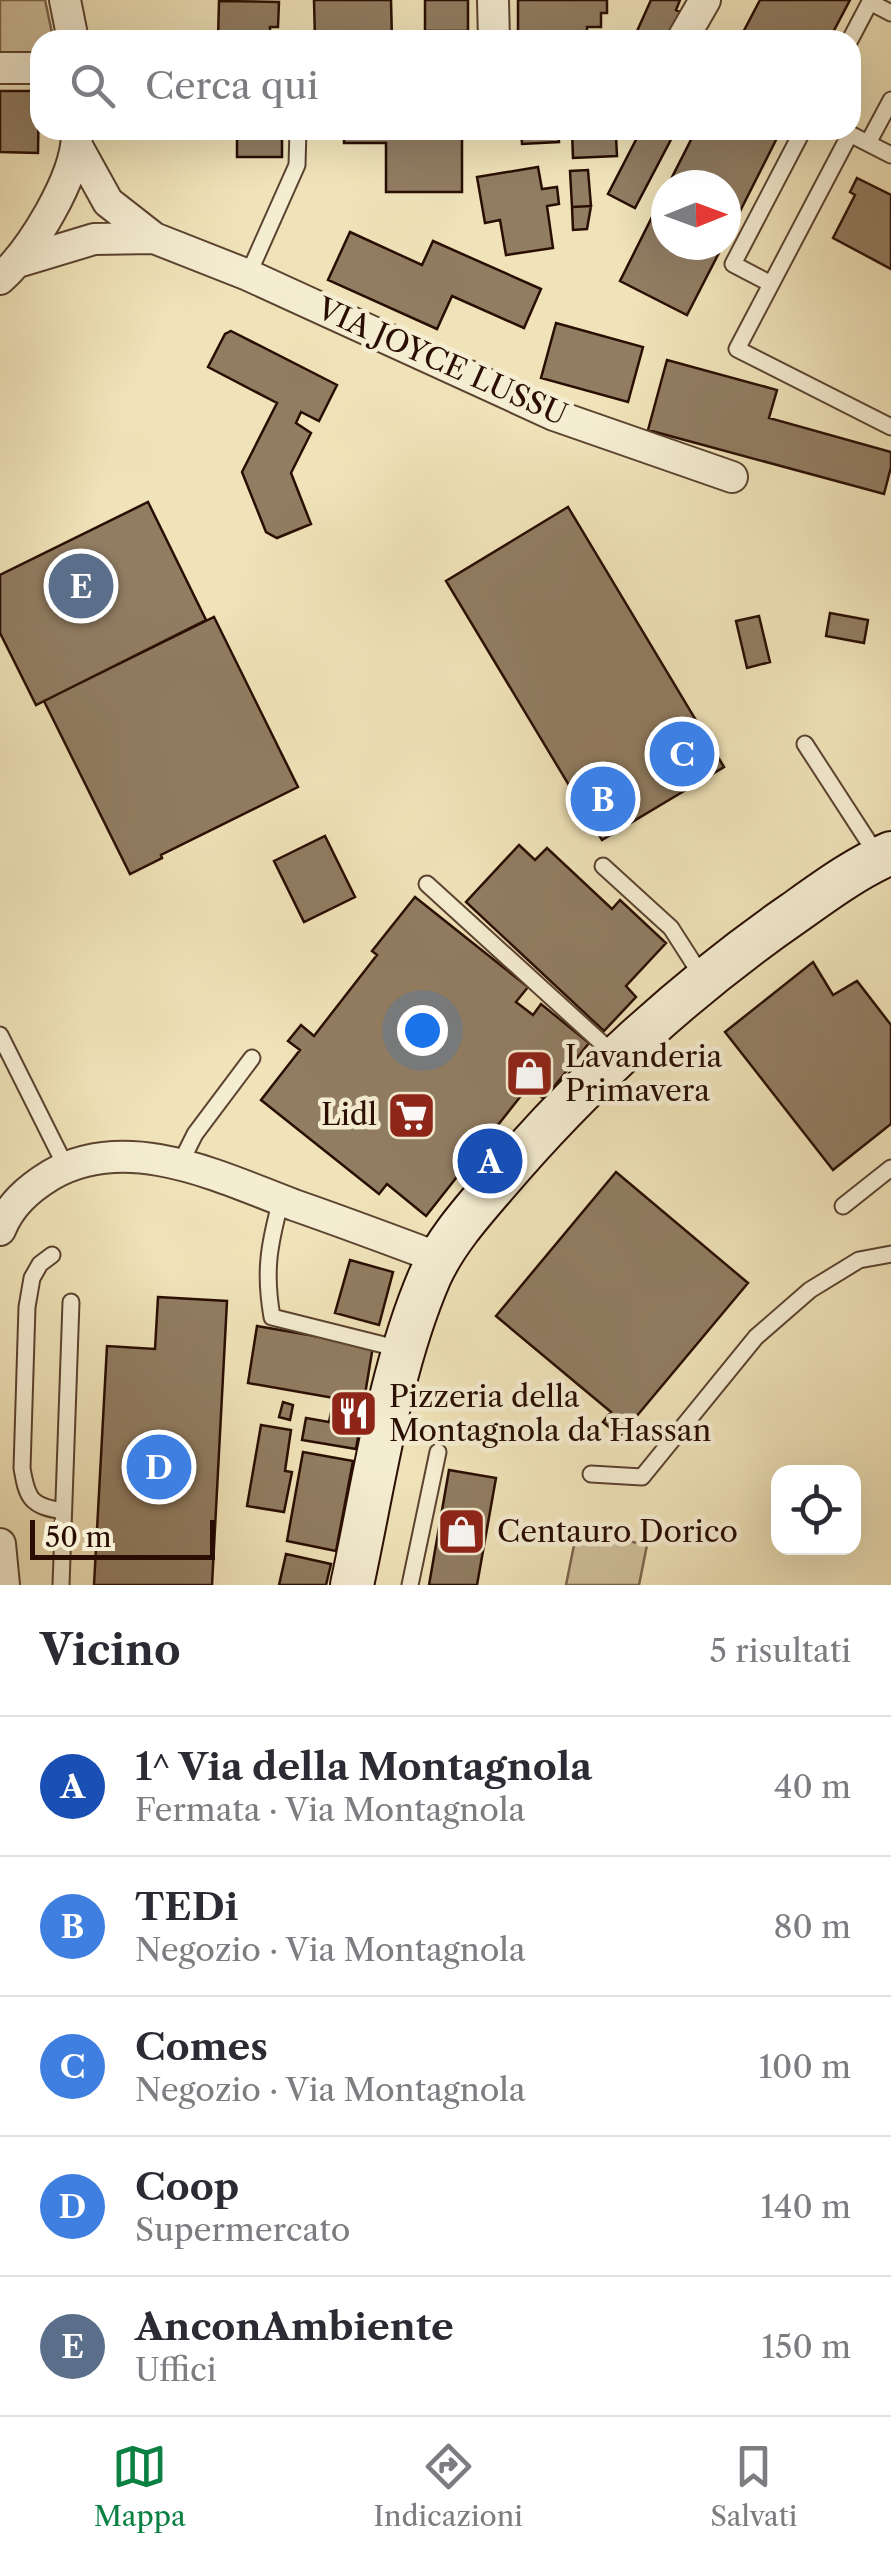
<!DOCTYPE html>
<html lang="it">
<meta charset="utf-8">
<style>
body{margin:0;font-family:"Libre Caslon Text",serif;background:#f7f7f7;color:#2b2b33}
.controls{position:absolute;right:30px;bottom:30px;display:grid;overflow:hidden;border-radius:20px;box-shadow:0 10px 40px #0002}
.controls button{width:90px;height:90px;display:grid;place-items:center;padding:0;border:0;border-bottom:2px solid #e1e1e2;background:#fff;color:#2b2b33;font:50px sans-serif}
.compass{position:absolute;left:651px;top:170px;width:90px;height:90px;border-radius:50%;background:#fff;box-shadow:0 10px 40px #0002;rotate:89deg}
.scale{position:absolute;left:30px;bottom:25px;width:185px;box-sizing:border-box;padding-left:10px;border:5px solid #2a0e03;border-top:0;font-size:28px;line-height:35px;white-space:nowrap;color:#2a0e03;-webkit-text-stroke:8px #f5edd2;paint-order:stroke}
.you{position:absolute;left:422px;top:1030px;width:35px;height:35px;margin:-25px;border:8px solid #fff;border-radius:50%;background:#1a73e8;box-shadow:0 0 0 15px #1a73e833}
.badge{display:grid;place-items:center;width:65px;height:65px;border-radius:50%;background:#0b8043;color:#fff;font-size:32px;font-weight:700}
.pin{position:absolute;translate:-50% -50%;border:5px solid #fff;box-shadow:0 2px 10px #0006}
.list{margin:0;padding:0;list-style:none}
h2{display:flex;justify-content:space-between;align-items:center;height:130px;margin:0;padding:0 40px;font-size:42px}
h2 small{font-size:32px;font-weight:400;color:#7c7c81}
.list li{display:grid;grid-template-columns:65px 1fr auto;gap:30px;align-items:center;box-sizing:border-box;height:140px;padding:0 40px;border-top:2px solid #e1e1e2}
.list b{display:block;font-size:38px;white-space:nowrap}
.list p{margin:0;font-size:32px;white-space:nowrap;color:#7c7c81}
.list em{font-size:32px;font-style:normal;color:#7c7c81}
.icon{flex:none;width:55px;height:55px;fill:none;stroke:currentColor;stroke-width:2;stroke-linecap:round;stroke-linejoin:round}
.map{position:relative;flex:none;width:891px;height:1585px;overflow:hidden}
.search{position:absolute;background:#fff;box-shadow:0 10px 40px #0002;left:30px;right:30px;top:30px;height:110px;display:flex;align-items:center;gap:25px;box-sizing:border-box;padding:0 35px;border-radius:30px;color:#7c7c81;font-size:38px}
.sheet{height:830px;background:#fff}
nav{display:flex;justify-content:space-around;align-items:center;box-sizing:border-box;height:140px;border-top:2px solid #e1e1e2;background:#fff;font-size:28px;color:#7c7c81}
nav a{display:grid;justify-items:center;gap:5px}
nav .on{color:#0b8043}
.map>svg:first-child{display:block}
.green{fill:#cebf9a;stroke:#7c664e;stroke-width:2.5}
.building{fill:#917d62;stroke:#2a0e03;stroke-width:2.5}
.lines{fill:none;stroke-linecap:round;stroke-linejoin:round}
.lane-casing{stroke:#5c4330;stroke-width:19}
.street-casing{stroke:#5c4330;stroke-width:34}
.secondary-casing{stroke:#2a0e03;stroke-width:46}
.lane{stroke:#f5edd2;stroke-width:15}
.street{stroke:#f5edd2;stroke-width:30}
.secondary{stroke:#f5edd2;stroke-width:42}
.labels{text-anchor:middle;stroke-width:9;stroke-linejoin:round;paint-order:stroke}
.street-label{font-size:30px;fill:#2a0e03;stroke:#f5edd2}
.poi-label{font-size:30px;fill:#2a0e03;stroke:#f5edd2;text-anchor:start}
</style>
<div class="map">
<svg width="891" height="1585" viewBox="0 0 891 1585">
<rect width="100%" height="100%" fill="#f0e3b9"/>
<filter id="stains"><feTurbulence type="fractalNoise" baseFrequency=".002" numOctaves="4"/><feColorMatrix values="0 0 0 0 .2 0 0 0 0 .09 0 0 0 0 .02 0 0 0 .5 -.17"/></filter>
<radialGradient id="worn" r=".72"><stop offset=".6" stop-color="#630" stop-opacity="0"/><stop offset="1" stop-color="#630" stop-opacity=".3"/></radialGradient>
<!-- green -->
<path class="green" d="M0,0h45l7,33 -1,7h-11v14l-40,3z
M577,1530l70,15 -8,40h-73z"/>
<!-- building -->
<path class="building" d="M314,0h77l1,40h-77z
M425,0h43v31h-43z
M518,0h89v13h-6v14h-14v13h-69z
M651,0h29l-4,10 12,5 -12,25h-43z
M760,0h90l-21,40h-90z
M219,1l60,1 -1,25h-8v13h-52z
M0,91h39l-1,62 -38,-1z
M179,130h43v8l-43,-1z
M237,130h45v27h-45z
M344,130h118v62h-76v-49h-42z
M521,130h37l1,12 -37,2z
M572,130h58l1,6h-15l1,20 -44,2z
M641,130h35l-41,78 -27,-14z
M696,130h85l-55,109v-54h-58z
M538,167l4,22 15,-2 2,17 -12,2 6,42 -47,7 -6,-35 -15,3 -8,-46z
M588,170l3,36 -19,1 -2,-36z
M857,178l34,17v74l-58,-31 22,-43 -5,-3z
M666,189v56h57l-36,70 -67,-34z
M591,206l-4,23 -14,1 -1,-23z
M350,232l72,33 11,-24 108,48 -17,39 -72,-32 -15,33 -109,-49z
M556,323l87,24 -15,55 -87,-24z
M231,331l106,54 -18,36 -18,-9 -5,11 15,10 -20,40 20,51 -34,14 -11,-6 -24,-60 35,-69 -69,-36 17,-33z
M667,360l110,30 -8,28 122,34v15l-7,27 -236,-64z
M148,502l58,118 -170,85 -36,-72v-58z
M568,507l156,260 -122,73 -156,-259z
M830,613l38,7 -4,23 -38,-7z
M759,616l11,46 -23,6 -11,-47z
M214,617l84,170 -137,68 1,3 -32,16 -86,-173z
M325,836l30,61 -51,25 -30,-61z
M519,845l16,15 12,-12 65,61 8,-9 46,43 -40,43 10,11 -32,34 -138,-129z
M415,897l113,90 -12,15 17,13 8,-11 48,39 -45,56 -16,-12 -102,129 -39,-32 -8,10 -118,-94 39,-50 -12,-9 13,-16 13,11 63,-81 -5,-4z
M813,962l20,33 24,-14 34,44v99l-58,46 -108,-138z
M616,1172l132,111 -128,153 -17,-14 8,-10 -115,-96z
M350,1260l43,12 -14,53 -44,-12z
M158,1297l69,4 -15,284h-118l13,-239 48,3z
M257,1326l116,20 -17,103 -54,-9 4,-22 23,4 5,-24 -86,-15z
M283,1402l10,3 -3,15 -11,-3z
M261,1425l30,5 -6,41 7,1 -8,40 -37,-6z
M303,1452l50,9 -17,90 -49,-10z
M449,1470l47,8 -19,107h-48z
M286,1554l45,10 -5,21h-47z"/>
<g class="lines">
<defs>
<path id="lane" d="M870,2l21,11
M850,40l21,-40
M842,130l49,25
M850,134l-113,215 154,78
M868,143l23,-43
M248,275l49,-110 1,-35
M771,284l-38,-20 70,-134
M805,744l72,111
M603,866l68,62 32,50
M427,884l189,172
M0,1035l66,132
M180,1164l15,-30 57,-76
M281,1200c-12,45 -17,71 -9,117l128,32
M843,1206l48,-38
M52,1255l-12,9 -8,14 -5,29 -5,161c5,31 9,38 41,43
M591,1474l51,3 114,-140 54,-47 49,-30 32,-6
M61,1585l10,-283
M410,1585l28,-133"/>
<path id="street" d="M65,0l8,40
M493,0l1,40
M682,40l23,-40
M0,68h40
M77,146l31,56 46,36 94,37 306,140 178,62
M18,262l76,-23 60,-1
M0,279c32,-29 76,-101 77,-144
M0,1230c10,-25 28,-41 51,-55 77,-44 169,2 243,30 49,17 97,35 145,53
M0,1544l4,41"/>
<path id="secondary" d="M352,1585c22,-101 37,-214 78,-309 16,-35 42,-64 67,-93 83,-98 191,-197 297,-270 31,-22 62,-45 97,-60"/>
</defs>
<!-- lane casing -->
<use href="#lane" class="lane-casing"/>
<!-- street casing -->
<use href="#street" class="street-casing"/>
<!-- secondary casing -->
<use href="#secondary" class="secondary-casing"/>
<!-- lane -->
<use href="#lane" class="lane"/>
<!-- street -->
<use href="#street" class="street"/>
<!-- secondary -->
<use href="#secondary" class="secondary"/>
</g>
<!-- icons -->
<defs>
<symbol id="shop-square" viewBox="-11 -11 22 22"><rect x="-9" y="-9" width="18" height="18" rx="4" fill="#8f2418" stroke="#f5edd2"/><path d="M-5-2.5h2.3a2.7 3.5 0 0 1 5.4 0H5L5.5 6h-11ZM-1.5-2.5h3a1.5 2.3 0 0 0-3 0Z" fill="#fff"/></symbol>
<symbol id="supermarket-square" viewBox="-11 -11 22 22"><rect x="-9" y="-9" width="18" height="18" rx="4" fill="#8f2418" stroke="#f5edd2"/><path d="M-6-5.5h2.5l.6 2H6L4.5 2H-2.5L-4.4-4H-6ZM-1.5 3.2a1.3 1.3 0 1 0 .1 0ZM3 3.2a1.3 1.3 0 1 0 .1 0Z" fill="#fff"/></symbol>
<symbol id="restaurant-square" viewBox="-11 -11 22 22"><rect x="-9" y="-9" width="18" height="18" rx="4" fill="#8f2418" stroke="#f5edd2"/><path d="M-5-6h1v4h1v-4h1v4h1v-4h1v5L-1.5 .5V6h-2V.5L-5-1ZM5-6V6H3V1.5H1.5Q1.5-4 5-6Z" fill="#fff"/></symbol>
</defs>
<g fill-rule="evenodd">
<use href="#shop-square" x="502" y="1046" width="55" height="55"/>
<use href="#supermarket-square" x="384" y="1088" width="55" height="55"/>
<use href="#restaurant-square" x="326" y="1386" width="55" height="55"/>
<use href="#shop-square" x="434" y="1504" width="55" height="55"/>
</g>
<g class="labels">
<!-- street labels -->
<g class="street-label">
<text transform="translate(442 362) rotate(24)" y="10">VIA JOYCE LUSSU</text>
</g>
<!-- poi labels -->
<g class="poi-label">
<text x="565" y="1067">Lavanderia<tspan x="565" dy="34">Primavera</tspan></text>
<text x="377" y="1125" text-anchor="end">Lidl</text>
<text x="389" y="1407">Pizzeria della<tspan x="389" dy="34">Montagnola da Hassan</tspan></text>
<text x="497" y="1542">Centauro Dorico</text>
</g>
</g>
<rect width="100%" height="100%" filter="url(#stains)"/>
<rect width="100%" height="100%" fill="url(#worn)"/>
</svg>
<div class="controls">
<button><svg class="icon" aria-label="locate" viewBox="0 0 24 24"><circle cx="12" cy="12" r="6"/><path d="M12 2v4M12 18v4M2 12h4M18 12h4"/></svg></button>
</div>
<svg class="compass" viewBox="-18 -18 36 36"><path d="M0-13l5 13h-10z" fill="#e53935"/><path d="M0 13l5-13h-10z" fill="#7c7c81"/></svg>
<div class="scale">50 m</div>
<div class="you"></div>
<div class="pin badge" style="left:490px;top:1161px;background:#1a4fb4">A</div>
<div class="pin badge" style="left:603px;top:799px;background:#3f7fe0">B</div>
<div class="pin badge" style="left:682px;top:754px;background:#3f7fe0">C</div>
<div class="pin badge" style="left:159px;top:1467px;background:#3f7fe0">D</div>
<div class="pin badge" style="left:81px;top:586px;background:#5c6f8a">E</div>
<div class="search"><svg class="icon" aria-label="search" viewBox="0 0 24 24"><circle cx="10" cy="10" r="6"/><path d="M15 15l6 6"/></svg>Cerca qui</div>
</div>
<section class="sheet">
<h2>Vicino<small>5 risultati</small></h2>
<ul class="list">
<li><span class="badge" style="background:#1a4fb4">A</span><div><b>1^ Via della Montagnola</b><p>Fermata · Via Montagnola</p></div><em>40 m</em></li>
<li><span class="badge" style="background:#3f7fe0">B</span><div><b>TEDi</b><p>Negozio · Via Montagnola</p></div><em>80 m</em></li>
<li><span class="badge" style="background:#3f7fe0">C</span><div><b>Comes</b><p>Negozio · Via Montagnola</p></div><em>100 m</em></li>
<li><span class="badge" style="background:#3f7fe0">D</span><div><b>Coop</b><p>Supermercato</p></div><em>140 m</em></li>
<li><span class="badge" style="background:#5c6f8a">E</span><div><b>AnconAmbiente</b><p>Uffici</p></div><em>150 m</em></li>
</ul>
</section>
<nav>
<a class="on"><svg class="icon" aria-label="map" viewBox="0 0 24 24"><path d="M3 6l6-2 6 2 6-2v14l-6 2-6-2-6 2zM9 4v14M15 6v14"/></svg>Mappa</a>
<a><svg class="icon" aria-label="directions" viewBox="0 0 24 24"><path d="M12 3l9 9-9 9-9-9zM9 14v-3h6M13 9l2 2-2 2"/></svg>Indicazioni</a>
<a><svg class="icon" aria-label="saved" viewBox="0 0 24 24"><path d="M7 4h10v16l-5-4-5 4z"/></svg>Salvati</a>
</nav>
